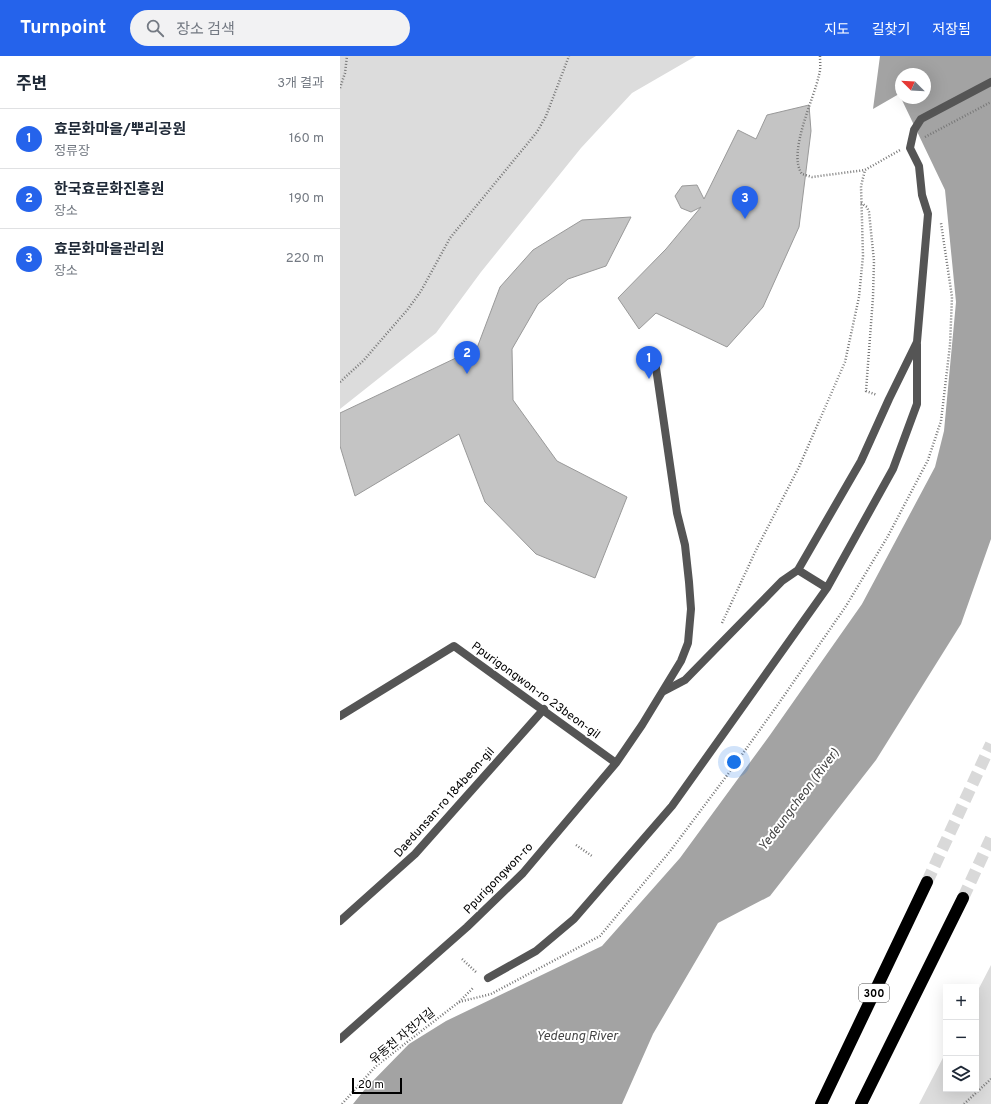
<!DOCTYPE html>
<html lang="ko">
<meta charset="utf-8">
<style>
body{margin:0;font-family:Overpass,"Noto Sans KR",sans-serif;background:#f2f2f3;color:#1f2937}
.controls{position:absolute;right:12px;bottom:12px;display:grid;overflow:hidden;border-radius:0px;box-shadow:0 4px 16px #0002}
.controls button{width:36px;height:36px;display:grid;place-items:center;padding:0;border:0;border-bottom:1px solid #e0e1e3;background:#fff;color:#1f2937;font:20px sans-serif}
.compass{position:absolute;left:555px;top:12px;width:36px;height:36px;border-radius:50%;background:#fff;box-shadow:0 4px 16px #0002;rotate:294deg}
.scale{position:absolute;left:12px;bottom:10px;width:50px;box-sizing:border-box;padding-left:4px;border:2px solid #000;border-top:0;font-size:11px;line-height:14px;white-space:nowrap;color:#000;-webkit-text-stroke:3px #fff;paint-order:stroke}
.you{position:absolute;left:394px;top:706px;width:14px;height:14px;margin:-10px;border:3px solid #fff;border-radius:50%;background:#1a73e8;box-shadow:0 0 0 6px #1a73e833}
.badge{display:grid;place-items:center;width:26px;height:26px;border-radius:50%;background:#2563eb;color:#fff;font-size:13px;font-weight:700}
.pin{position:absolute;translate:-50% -33px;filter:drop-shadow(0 1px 2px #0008)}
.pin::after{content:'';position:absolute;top:21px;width:14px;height:12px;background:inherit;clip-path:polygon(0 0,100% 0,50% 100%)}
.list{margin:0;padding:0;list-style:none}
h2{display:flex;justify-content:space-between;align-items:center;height:52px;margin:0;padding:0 16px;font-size:17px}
h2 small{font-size:13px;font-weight:400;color:#747a83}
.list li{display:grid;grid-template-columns:26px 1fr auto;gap:12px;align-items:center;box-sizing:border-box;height:60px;padding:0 16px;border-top:1px solid #e0e1e3}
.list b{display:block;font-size:15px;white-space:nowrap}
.list p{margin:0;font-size:13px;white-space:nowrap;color:#747a83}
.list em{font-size:13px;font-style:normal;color:#747a83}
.icon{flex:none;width:22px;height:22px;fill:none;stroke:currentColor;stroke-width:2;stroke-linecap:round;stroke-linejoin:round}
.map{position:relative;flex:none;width:651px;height:1048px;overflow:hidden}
header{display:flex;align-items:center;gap:24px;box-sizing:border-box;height:56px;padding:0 20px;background:#2563eb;color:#fff}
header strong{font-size:19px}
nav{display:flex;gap:22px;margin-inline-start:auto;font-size:14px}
.search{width:280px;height:36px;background:#f2f2f3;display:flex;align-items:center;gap:10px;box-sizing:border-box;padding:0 14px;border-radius:22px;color:#747a83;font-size:15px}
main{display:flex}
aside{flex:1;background:#fff}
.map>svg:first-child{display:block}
.green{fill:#dcdcdc}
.water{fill:#a3a3a3}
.building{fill:#c4c4c4;stroke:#999}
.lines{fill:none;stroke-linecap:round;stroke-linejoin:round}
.highway-tunnel{stroke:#d9d9d9;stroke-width:12;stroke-dasharray:12 6;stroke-linecap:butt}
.path{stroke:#777;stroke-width:2.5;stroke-dasharray:1 2;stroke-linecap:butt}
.lane{stroke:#555;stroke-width:8}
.street{stroke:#555;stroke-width:8}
.highway{stroke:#000;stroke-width:12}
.labels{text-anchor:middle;stroke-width:4;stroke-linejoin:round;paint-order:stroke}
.shield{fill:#fff;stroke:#4c4c4c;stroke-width:1}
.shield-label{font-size:11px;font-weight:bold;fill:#000}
.street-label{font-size:12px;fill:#000;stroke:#fff}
.water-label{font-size:13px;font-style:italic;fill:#444;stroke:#fff}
</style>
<header>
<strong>Turnpoint</strong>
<div class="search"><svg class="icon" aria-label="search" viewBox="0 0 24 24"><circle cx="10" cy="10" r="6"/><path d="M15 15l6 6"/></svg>장소 검색</div>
<nav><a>지도</a><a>길찾기</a><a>저장됨</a></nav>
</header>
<main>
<aside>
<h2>주변<small>3개 결과</small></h2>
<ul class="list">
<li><span class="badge">1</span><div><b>효문화마을/뿌리공원</b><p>정류장</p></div><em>160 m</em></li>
<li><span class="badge">2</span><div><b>한국효문화진흥원</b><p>장소</p></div><em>190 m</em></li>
<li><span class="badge">3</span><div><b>효문화마을관리원</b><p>장소</p></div><em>220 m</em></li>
</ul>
</aside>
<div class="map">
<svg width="651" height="1048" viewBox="0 0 651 1048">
<rect width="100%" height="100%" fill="#fff"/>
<!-- green -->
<path class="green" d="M0,0h356l-64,37 -51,55 -100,124 -45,61 -96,76z
M651,909v139h-72l27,-52v37h30v-95z"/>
<!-- water -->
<path class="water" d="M540,0h111v483l-30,85 -85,136 -106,136 -52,27 -65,111 -31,70h-269l12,-15 44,-45 37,-23 156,-75 78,-88 90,-123 92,-131 73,-137 9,-36 12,-129 -11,-112 -44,-92h24v-24h-24v23l-2,-3 -26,15z"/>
<!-- building -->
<path class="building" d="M469,49l2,26 -12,96 -36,80 -36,40 -71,-34 -17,16 -21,-31 48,-49 35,-42 -10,5 -10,-4 -6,-12 7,-10 15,-1 7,14 34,-69 18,9 11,-24z
M291,161l-25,49 -38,13 -30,25 -26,45 1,51 44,61 70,36 -32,81 -59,-24 -51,-52 -26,-68 -104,62 -15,-50v-33l137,-65 23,-61 33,-37 49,-30z"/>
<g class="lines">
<!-- highway-tunnel -->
<path class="highway-tunnel" d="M587,826l64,-138
M623,842l28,-60"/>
<!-- path -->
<path class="path" d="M480,0c0,6 1,13 -1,19 -5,24 -32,78 -17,99l10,3 53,-7
M0,32l5,-15 2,-17
M585,81l66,-35
M521,147l6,4 2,5 5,49 -1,36 -7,94 11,4
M0,326l24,-22 44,-51 13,-18 29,-53 87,-106 9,-16 23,-60
M382,567l35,-75 42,-81 46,-105 14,-65 4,-41 -2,-70 4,-16 35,-20
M236,789l16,11
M122,903l15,14
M119,946l32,-8 109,-58 71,-86 60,-80 48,-67 67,-97 42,-70 40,-76 13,-39 9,-76 2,-48 -11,-74
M2,1048l34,-38 83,-64 14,-14
M624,1048l27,-25"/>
<!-- lane -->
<path class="lane" d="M458,514l63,-109 28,-62 28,-57 11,-128 -6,-19 -3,-29 -9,-18 4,-18 7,-11 70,-37
M487,532l66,-119 24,-65v-60
M148,922l48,-27 38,-32 98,-113 155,-218 -29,-18 -16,11 -97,99 -21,11"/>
<!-- street -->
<path class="street" d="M0,660l114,-70 162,117
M0,865l75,-67 129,-145
M0,983l127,-112 56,-54 93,-110 26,-38 39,-64 7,-18 3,-34 -2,-27 -4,-37 -8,-32 -23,-159"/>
<!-- highway -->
<path class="highway" d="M481,1048l106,-222
M521,1048l102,-206"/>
</g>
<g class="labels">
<!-- shield labels -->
<rect class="shield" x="519" y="928" width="30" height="18" rx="3"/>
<g class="shield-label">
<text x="534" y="941">300</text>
</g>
<!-- street labels -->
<g class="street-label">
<text transform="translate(196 634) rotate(36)" y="4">Ppurigongwon-ro 23beon-gil</text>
<text transform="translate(104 746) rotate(-48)" y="4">Daedunsan-ro 184beon-gil</text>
<text transform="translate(158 822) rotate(-46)" y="4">Ppurigongwon-ro</text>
<text transform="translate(62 980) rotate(-39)" y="4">유동천 자전거길</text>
</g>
<!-- water labels -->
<g class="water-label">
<text transform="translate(458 743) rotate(-53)" y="5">Yedeungcheon (River)</text>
<text x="237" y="984">Yedeung River</text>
</g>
</g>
</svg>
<div class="controls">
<button>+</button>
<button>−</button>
<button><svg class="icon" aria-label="layers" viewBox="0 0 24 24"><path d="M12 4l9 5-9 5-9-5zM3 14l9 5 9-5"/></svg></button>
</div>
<svg class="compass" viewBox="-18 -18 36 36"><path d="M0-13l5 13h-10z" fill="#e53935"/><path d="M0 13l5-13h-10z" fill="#747a83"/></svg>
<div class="scale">20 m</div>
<div class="you"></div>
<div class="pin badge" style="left:309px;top:323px">1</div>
<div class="pin badge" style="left:127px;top:318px">2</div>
<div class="pin badge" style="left:405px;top:163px">3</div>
</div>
</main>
